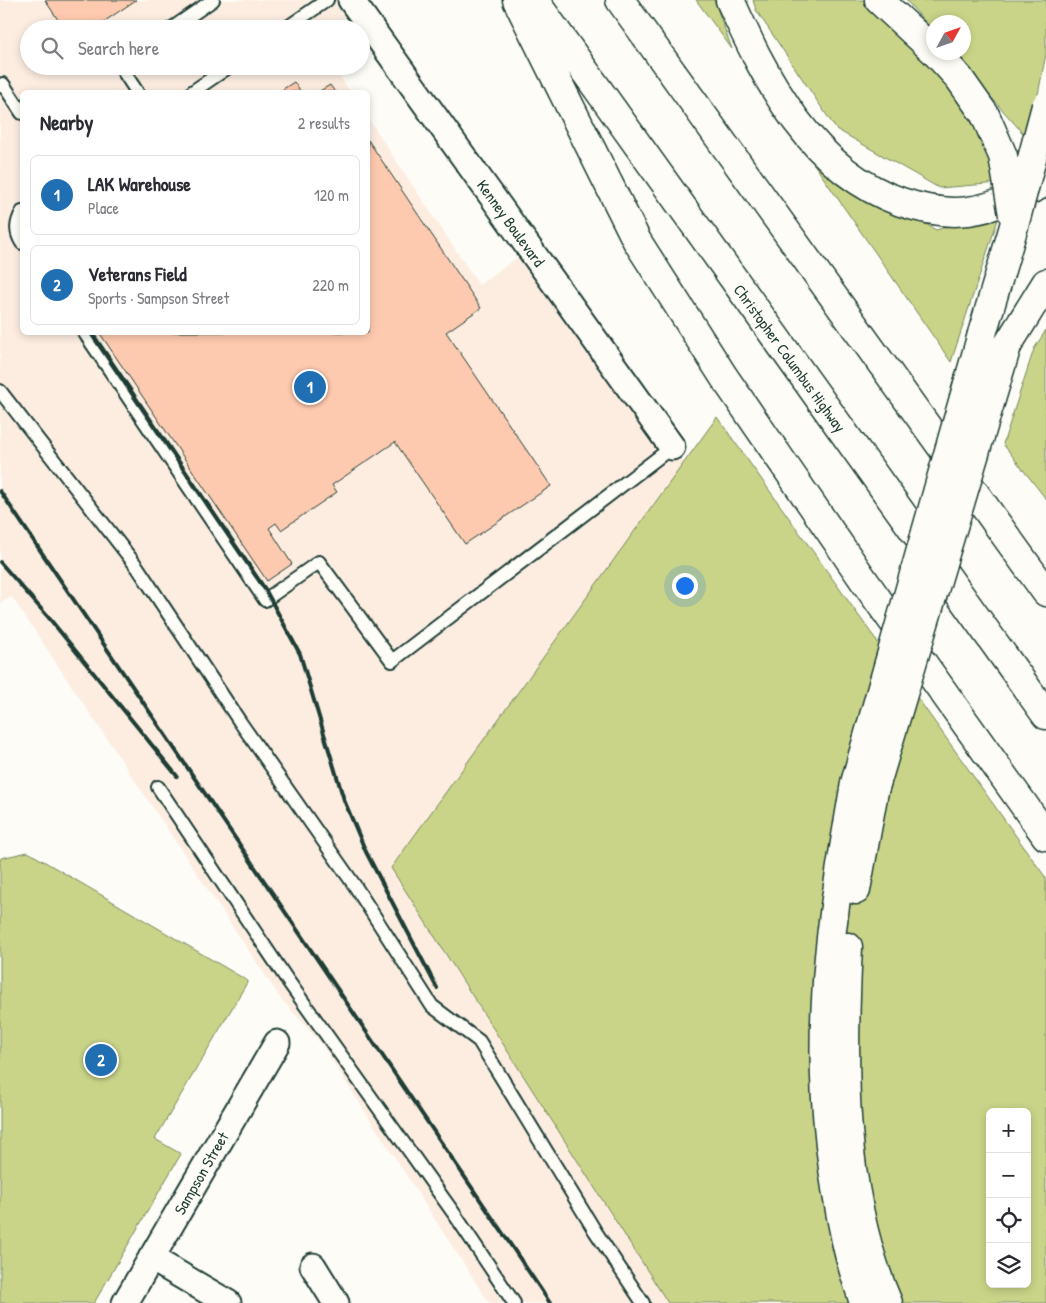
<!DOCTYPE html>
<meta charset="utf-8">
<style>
body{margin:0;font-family:"Patrick Hand",sans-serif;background:#f7f7f7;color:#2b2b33}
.controls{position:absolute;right:15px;bottom:15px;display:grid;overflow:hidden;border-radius:8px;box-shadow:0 2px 8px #0003}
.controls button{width:45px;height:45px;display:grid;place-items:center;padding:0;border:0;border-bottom:1px solid #e1e1e2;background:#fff;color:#2b2b33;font:25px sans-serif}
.compass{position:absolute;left:926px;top:15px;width:45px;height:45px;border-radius:50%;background:#fff;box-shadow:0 2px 8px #0003;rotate:50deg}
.you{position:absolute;left:684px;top:585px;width:18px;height:18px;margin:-12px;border:4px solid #fff;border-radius:50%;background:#1a73e8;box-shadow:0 0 0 8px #1a73e833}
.badge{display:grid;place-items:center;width:32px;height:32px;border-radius:50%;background:#1f6fb2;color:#fff;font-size:16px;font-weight:700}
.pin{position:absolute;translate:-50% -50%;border:2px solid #fff;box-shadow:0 1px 5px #0006}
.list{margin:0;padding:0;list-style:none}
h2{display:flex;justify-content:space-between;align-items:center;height:65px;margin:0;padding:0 20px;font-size:21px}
h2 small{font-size:16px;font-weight:400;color:#7c7c81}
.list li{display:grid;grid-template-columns:32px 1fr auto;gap:15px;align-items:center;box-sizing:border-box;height:80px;margin:0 10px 10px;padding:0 10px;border:1px solid #e1e1e2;border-radius:8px}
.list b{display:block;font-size:19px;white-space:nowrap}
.list p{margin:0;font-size:16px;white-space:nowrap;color:#7c7c81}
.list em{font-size:16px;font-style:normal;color:#7c7c81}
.icon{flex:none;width:28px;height:28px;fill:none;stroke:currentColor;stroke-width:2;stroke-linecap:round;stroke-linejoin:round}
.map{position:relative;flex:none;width:1046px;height:1303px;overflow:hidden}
.search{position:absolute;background:#fff;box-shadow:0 2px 8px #0003;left:20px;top:20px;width:350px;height:55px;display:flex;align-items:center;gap:12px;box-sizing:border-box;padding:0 18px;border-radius:28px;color:#7c7c81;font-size:19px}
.panel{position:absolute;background:#fff;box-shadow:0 2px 8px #0003;left:20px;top:90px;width:350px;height:245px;border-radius:8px}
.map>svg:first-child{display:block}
.built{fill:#fdede1}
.green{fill:#c9d488;stroke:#74885e;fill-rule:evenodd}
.building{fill:#fecaaf;stroke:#1f3d34}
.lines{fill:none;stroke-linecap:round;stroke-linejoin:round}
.lane-casing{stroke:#1f3d34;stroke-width:16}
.street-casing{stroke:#1f3d34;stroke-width:29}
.highway-casing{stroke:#1f3d34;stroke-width:31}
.lane{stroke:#fdfcf7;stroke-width:12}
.street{stroke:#fdfcf7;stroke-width:25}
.highway{stroke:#fdfcf7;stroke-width:28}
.rail{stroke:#1f3d34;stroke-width:4}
.highway-bridge-casing{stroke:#1f3d34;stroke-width:31;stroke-linecap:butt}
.highway-bridge{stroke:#fdfcf7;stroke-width:28}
.labels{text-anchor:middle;stroke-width:4;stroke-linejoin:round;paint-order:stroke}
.street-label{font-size:16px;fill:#1f3d34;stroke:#fdfcf7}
</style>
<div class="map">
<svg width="1046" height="1303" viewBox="0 0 1046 1303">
<rect width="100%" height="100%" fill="#fdfcf7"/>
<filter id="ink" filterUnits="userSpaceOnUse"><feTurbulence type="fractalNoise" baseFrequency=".02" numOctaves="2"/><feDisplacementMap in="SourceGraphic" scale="10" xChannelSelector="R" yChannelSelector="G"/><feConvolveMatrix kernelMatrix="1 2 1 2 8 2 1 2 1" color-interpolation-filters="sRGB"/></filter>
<g filter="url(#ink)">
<!-- built -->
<path class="built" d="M0,0h353l5,6 -28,23h-301v37h304l17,26h-328v240h346v-214l111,167 47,-34 159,213 -294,404 277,435h-179l-169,-261 -39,-43 -269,-402 -12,6z"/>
<!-- green -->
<path class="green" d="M696,0h18l18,49z
M753,0h110l101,95 35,88 -60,5 -103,-59 -80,-119z
M906,0h140v54l-17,86 -77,-87 12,-1v-30h-30l-1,9z
M809,157l127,73 65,-20 -50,152z
M1046,330v169l-43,-55 31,-95z
M717,417l329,461v425h-378l-277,-435zM990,1112h37v172h-37z
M28,852l220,129 -93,158 26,15 -87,149h-94v-442l1,-3z"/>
<!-- building -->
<path class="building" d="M45,0h91l-43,29h-29z
M294,82l7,10h-18l2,-1 -2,-2z
M330,85l5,7h-17z
M368,140l113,168 -35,24 105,154 -86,58 -70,-102 -63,43 5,7 -56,38 -5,-7 -7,5 23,36 -25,17 -168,-249h269z"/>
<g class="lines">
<defs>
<path id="lane" d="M171,29l42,-29
M285,29l42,-29
M120,66l17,26
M0,86l3,-2 19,29
M192,92l38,-26
M22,212c-6,11 -7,20 0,31
M84,332l181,268 54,-38 73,99 280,-214
M0,391l138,177 102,154 115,164 77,120 47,35 116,190 48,72
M158,787l130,194 167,234 59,88"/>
<path id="street" d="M351,0l321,447
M151,1258l77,45
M313,1266l23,37
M125,1303l152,-260"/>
<path id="highway" d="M517,0l120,241 87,136 141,205 181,254
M534,0l512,715
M620,0l426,592
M730,0c36,81 82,171 171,202 21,7 45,12 67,9 27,-3 54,-17 78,-29
M879,0l55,51
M935,52l24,26 26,37
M982,334l32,-108
M1007,346l39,-63
M855,783c-12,72 -26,144 -29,217 -5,80 3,163 20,241 4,21 12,42 18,62
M856,890l18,-99
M848,947c-6,118 -8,245 40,356"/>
</defs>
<!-- lane casing -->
<use href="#lane" class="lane-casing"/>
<!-- street casing -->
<use href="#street" class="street-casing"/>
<!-- highway casing -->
<use href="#highway" class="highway-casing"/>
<!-- lane -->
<use href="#lane" class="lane"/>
<!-- street -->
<use href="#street" class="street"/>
<!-- highway -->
<use href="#highway" class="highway"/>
<!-- rail -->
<path class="rail" d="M90,332l176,259 34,63 44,146 22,52 71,136
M0,491l550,812
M0,562l49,56 128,158"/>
<defs>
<path id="highway-bridge" d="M985,115l18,41 10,59
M1014,226l32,-120
M855,783l127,-449
M874,791l133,-445"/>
</defs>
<!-- highway-bridge casing -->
<use href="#highway-bridge" class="highway-bridge-casing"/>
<!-- highway-bridge -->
<use href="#highway-bridge" class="highway-bridge"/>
</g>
</g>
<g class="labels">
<!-- street labels -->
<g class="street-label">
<text transform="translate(511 223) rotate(54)" y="6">Kenney Boulevard</text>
<text transform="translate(790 358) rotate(54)" y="6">Christopher Columbus Highway</text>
<text transform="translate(201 1173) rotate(-60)" y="6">Sampson Street</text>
</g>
</g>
</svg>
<div class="controls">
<button>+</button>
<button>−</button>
<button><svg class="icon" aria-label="locate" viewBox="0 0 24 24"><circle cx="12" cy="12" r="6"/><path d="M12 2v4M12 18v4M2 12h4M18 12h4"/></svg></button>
<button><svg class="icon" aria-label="layers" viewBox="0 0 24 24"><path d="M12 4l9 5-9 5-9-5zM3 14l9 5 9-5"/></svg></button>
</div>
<svg class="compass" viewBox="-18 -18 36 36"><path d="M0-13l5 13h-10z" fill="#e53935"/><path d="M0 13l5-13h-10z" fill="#7c7c81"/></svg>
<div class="you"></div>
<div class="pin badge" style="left:310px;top:387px">1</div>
<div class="pin badge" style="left:101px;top:1060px">2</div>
<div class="search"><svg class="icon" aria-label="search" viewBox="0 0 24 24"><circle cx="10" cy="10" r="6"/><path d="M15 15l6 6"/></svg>Search here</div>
<section class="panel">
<h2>Nearby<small>2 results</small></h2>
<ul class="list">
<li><span class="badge">1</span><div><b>LAK Warehouse</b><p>Place</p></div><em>120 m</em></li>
<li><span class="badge">2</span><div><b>Veterans Field</b><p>Sports · Sampson Street</p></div><em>220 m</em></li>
</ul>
</section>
</div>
